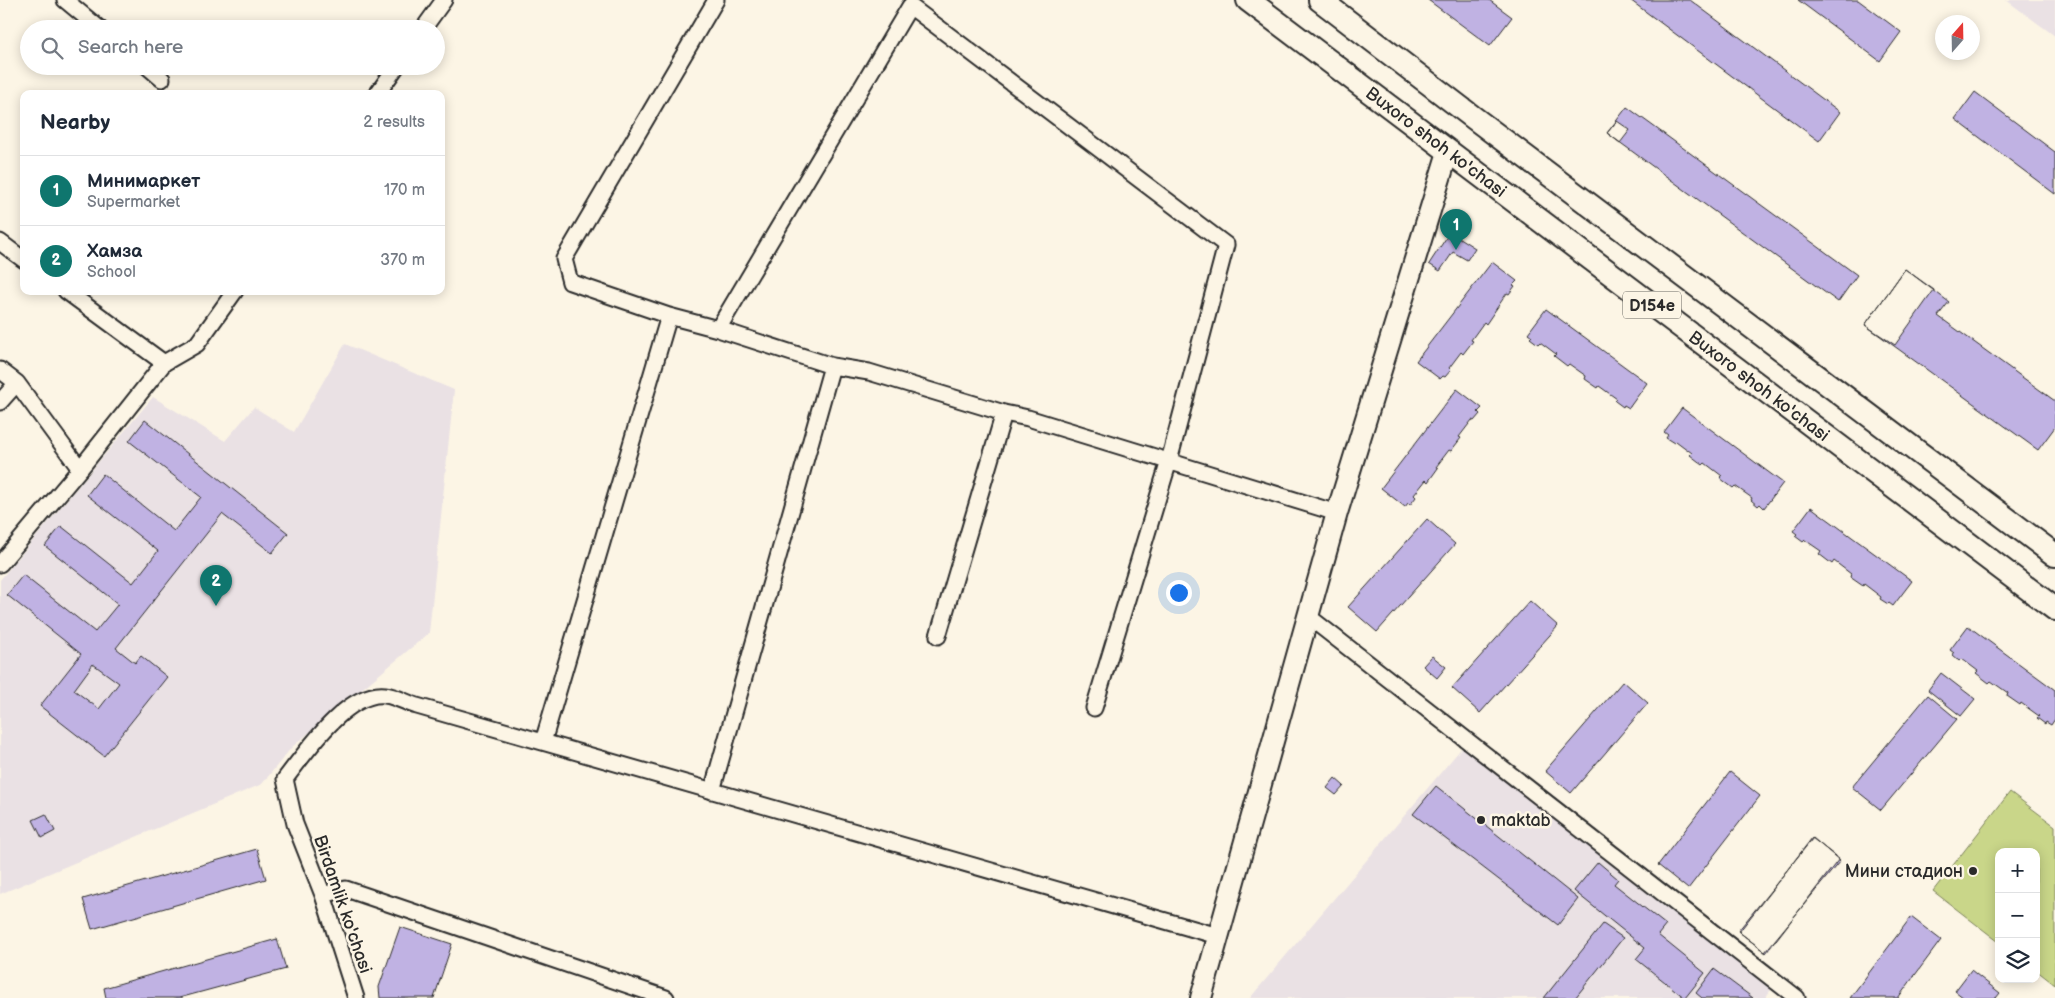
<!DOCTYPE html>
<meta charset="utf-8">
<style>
body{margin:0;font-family:"Balsamiq Sans",sans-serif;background:#f2f2f3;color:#1f2937}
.controls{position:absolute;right:15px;bottom:15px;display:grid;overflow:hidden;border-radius:10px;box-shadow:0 2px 12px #0003}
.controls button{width:45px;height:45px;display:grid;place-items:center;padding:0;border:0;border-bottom:1px solid #e0e1e3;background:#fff;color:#1f2937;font:25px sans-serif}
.compass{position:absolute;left:1935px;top:15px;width:45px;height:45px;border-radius:50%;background:#fff;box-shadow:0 2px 12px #0003;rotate:20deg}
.you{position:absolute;left:1178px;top:592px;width:18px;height:18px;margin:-12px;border:4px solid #fff;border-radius:50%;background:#1a73e8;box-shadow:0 0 0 8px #1a73e833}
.badge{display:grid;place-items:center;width:32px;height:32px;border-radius:50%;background:#0f766e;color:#fff;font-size:16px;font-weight:700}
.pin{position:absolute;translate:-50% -41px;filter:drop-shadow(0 1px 2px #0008)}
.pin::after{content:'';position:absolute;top:26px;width:18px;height:15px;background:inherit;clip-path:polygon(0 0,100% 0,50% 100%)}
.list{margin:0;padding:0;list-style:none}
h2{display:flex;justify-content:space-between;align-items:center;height:65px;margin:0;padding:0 20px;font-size:21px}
h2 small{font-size:16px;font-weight:400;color:#747a83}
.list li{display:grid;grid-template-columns:32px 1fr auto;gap:15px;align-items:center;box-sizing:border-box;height:70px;padding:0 20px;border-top:1px solid #e0e1e3}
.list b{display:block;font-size:19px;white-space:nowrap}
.list p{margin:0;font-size:16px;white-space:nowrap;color:#747a83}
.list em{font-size:16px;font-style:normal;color:#747a83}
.icon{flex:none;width:28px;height:28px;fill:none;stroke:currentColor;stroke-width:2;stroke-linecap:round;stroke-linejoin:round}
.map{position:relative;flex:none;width:2055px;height:998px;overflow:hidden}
.search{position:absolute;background:#fff;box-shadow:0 2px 12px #0003;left:20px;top:20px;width:425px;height:55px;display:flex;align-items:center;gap:12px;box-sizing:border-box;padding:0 18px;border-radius:28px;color:#747a83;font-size:19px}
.panel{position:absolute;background:#fff;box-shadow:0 2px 12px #0003;left:20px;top:90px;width:425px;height:205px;border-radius:10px}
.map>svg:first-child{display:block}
.built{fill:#eae1e4}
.green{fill:#c9d689;stroke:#7a805a}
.building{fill:#c0b2e3;stroke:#2b2b2b;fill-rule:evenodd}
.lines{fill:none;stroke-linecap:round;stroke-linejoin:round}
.street-casing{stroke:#2b2b2b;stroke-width:19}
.secondary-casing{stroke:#2b2b2b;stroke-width:24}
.primary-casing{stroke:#2b2b2b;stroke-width:26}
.street{stroke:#fcf5e5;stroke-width:15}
.secondary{stroke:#fcf5e5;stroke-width:20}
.primary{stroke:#fcf5e5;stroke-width:22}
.poi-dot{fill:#2b2b2b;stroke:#fcf5e5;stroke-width:2}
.labels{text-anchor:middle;stroke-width:5;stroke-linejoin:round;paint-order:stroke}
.shield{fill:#fcf5e5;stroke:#6a6863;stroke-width:1}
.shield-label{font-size:16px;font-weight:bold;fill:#2b2b2b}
.street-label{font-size:18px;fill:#2b2b2b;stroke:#fcf5e5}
.poi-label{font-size:18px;fill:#2b2b2b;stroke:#fcf5e5;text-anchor:start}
</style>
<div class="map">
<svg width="2055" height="998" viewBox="0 0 2055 998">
<rect width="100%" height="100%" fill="#fcf5e5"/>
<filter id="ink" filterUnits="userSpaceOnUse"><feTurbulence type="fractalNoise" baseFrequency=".02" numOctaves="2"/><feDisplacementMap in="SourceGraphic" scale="10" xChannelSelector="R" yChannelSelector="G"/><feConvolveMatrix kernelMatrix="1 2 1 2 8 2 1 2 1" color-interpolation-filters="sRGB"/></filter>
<g filter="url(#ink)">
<!-- built -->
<path class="built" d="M2006,0h49v36z
M345,344l109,46 -25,243 -137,114 -30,37 -262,110v-314l153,-183 72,44 29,-34 40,25z
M1465,744l308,243 -8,11h-515z"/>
<!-- green -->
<path class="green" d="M2010,792l45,34v159l-19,-15v-118h-37v90l-66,-51z"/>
<!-- building -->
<path class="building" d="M1428,0h61l23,17 -22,29z
M1630,0h60l150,112 -21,29z
M1798,0h60l43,32 -21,29z
M1975,92l80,60v42l-100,-75z
M1627,107l230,168 -19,27 -231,-169z
M1617,121l13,9 -10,13 -13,-10z
M1450,232l25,16 -8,12 -14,-8 -13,19 -11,-7z
M1492,262l25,19 -4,4 2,1 -6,8 -2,-1 -21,31 -2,-2 -13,18 2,1 -10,13 -2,-2 -12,16 2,2 -6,7 -2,-1 -3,3 -24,-18z
M1905,269l44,33 -11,14 117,85v26l-17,23 -173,-125z
M1905,269l29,21 -39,55 -30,-20z
M1546,309l101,74 -18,25 -5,-3 -1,2 -8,-6 2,-2 -18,-13 -1,2 -13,-9 1,-3 -17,-12 -2,2 -13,-10 2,-2 -16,-12 -2,2 -8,-6 2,-2 -4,-3z
M1457,389l25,19 -4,4 2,2 -6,7 -2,-1 -13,17 2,1 -10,13 -2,-1 -13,17 2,1 -10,14 -2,-2 -12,15 2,2 -6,8 -2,-2 -3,4 -24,-19z
M1682,408l101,75 -19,25 -4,-4 -2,2 -7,-6 1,-2 -17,-12 -2,2 -13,-10 2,-2 -17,-13 -2,2 -13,-10 2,-2 -16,-12 -2,2 -8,-5 2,-3 -4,-3z
M145,420l143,113 -16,20 -50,-39 -106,134 19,15 6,-7 26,21 -63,79 -64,-50 41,-52 -74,-59 16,-20 72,57 23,-28 -73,-58 16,-20 72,57 25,-32 -71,-56 16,-21 71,57 27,-34 -72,-56zM93,664l26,19 -20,26 -25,-19z
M1811,507l101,74 -19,25 -4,-3 -1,1 -8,-5 1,-2 -17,-13 -1,2 -13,-9 1,-3 -17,-13 -2,3 -13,-10 2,-3 -16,-11 -2,2 -8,-6 2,-2 -4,-3z
M1427,519l28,25 -78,88 -29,-25z
M1530,601l28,25 -78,87 -28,-25z
M1968,626l87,64v29l-4,6 -5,-3 -1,2 -8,-6 2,-2 -18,-13 -1,2 -13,-9 1,-3 -17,-12 -2,2 -13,-10 2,-2 -16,-12 -2,2 -7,-6 1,-2 -4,-3z
M1432,656l14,11 -9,11 -14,-12z
M1941,673l34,26 -14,17 -33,-26z
M1623,681l25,22 -77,90 -26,-22z
M1928,695l29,24 -76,91 -29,-23z
M1730,772l30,24 -72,93 -30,-24z
M1335,778l9,8 -8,9 -9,-7z
M1436,786l142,113 -20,26 -145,-111z
M46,814l9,17 -13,7 -9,-18z
M1812,838l27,21 -73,94 -27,-21z
M1813,838l27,23 -75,91 -27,-21z
M257,849l9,30 -174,50 -9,-30z
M1598,862l20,17 -4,5 52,41 -8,10 47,38 -20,25 -49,-39 9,-11 -71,-57z
M1911,917l30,23 -43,58h-48z
M1603,924l20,14 -48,60h-31z
M400,927l52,17 -18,54h-54l-1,-11z
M277,939l9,30 -107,29h-73l-2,-10z
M1714,969l39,29h-51l-6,-5z
M1971,970l29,23 -4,5h-32l-9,-7z"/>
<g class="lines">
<defs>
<path id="street" d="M65,0l35,29
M716,0l-152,259 6,23 99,34 49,13 114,37 37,6 135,41 24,5 309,95
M423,29l21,-29
M147,66l15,13
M377,94l20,-28
M0,242l24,18
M66,291l98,72
M718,329l192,-323 316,239 -57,216 -75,247
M0,370l17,13 63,86
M0,402l17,-19
M0,564l80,-95 84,-106 33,-19 38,-53
M1309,617l488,381
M938,636l66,-223
M543,742l126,-426
M712,791l120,-425
M323,895l23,-6 320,109
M356,998l-33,-103 -28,-71 -10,-45c21,-27 62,-88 100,-84 10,1 22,8 32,11l801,230"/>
<path id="secondary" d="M1201,998l136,-485 111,-361"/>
<path id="primary" d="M1248,0l807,609
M1320,0l154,118 581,437"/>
</defs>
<!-- street casing -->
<use href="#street" class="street-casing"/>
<!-- secondary casing -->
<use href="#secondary" class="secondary-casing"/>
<!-- primary casing -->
<use href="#primary" class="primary-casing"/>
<!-- street -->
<use href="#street" class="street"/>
<!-- secondary -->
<use href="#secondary" class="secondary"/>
<!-- primary -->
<use href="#primary" class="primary"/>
</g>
</g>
<!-- markers -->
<g class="poi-dot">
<circle cx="1481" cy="820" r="5"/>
<circle cx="1973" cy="871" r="5"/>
</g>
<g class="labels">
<!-- shield labels -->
<rect class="shield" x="1623" y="291.5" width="58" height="27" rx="4"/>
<g class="shield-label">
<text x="1652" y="311">D154e</text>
</g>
<!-- street labels -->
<g class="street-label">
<text transform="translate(1436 142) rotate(37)" y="6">Buxoro shoh ko'chasi</text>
<text transform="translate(1759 386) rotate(37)" y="6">Buxoro shoh ko'chasi</text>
<text transform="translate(343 904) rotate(71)" y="6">Birdamlik ko'chasi</text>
</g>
<!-- poi labels -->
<g class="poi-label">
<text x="1491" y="826">maktab</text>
<text x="1963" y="877" text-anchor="end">Мини стадион</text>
</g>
</g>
</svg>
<div class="controls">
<button>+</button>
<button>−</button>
<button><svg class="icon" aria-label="layers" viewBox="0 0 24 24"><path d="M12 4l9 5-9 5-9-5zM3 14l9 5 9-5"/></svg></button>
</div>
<svg class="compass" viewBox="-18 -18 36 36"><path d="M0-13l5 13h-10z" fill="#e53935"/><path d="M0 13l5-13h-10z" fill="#747a83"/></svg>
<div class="you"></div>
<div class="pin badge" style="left:1456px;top:250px">1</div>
<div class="pin badge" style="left:216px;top:606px">2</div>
<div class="search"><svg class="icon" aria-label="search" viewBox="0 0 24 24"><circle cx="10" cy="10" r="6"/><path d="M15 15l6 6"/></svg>Search here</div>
<section class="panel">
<h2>Nearby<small>2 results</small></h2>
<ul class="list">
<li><span class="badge">1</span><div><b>Минимаркет</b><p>Supermarket</p></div><em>170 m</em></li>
<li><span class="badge">2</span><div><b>Хамза</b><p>School</p></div><em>370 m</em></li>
</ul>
</section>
</div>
